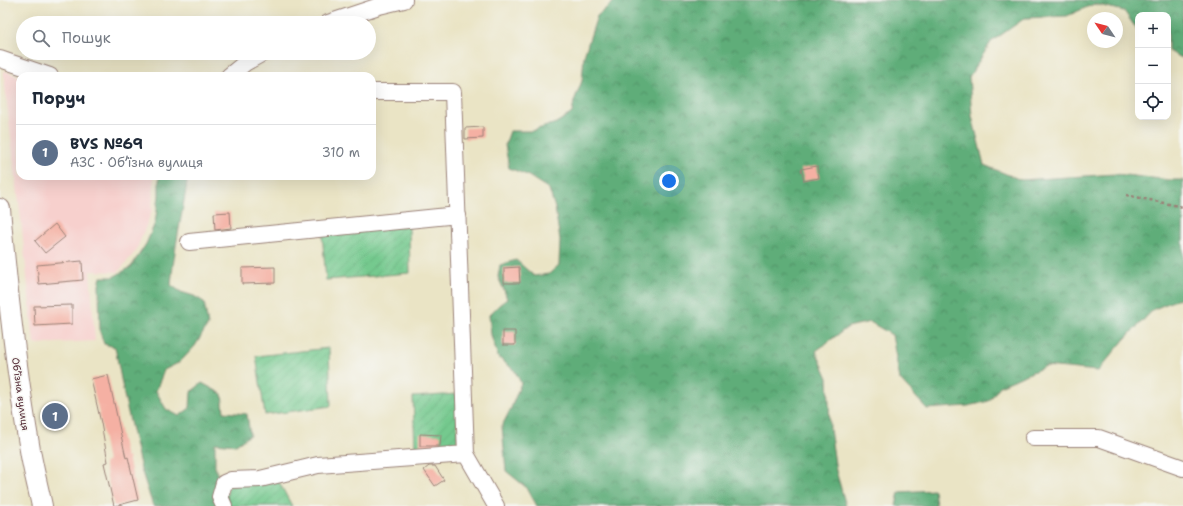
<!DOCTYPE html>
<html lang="uk">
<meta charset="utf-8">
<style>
body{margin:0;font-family:"Shantell Sans",sans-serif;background:#f6f6f7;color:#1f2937}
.controls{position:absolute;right:12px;top:12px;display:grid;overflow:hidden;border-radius:8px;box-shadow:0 4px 16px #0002}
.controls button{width:36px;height:36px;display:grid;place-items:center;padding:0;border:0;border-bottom:1px solid #e0e1e3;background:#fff;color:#1f2937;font:20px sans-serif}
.compass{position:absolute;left:1087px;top:12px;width:36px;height:36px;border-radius:50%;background:#fff;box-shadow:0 4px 16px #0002;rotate:305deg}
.you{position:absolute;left:669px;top:181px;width:14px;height:14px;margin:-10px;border:3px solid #fff;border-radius:50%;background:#1a73e8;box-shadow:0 0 0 6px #1a73e833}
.badge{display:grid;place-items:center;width:26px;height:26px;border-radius:50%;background:#2563eb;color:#fff;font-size:13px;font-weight:700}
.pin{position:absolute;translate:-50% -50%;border:2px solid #fff;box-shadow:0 1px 4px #0006}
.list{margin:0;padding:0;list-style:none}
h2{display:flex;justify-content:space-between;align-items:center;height:52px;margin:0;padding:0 16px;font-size:17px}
h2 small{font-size:13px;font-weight:400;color:#747a83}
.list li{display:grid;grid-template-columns:26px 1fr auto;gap:12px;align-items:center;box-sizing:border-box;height:56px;padding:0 16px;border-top:1px solid #e0e1e3}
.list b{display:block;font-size:15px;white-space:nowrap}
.list p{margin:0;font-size:13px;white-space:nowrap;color:#747a83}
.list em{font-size:13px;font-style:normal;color:#747a83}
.icon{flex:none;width:22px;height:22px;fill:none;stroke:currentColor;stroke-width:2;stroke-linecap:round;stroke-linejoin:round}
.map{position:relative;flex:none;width:1183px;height:506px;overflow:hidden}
.search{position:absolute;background:#fff;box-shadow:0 4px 16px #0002;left:16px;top:16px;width:360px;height:44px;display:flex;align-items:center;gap:10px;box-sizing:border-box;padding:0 14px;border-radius:22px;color:#747a83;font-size:15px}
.panel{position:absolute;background:#fff;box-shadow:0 4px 16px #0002;left:16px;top:72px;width:360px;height:108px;border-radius:12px}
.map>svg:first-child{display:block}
.built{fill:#f7d0cd}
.forest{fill:url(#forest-crowns);stroke:#546652}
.garden{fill:url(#garden-furrows);stroke:#5f745c}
.building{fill:#f5b0a3}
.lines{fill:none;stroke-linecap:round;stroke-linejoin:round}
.minor-casing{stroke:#9a8278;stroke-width:18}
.major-casing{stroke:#9a8278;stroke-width:22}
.path{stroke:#9a8278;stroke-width:2.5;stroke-dasharray:3 3;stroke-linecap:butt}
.minor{stroke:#fff;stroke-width:16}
.major{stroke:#fff;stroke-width:20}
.labels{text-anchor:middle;stroke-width:3;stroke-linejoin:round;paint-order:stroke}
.street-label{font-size:10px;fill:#4a1f2b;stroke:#f6f6f2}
</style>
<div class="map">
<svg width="1183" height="506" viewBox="0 0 1183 506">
<defs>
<pattern id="forest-crowns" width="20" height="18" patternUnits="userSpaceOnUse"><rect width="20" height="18" fill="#5fad79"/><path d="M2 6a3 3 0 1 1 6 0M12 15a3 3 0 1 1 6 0" fill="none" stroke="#508c63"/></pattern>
<pattern id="garden-furrows" width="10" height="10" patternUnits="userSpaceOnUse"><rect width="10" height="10" fill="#74c98e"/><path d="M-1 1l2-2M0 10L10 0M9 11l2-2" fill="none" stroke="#66ac7b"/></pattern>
</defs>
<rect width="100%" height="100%" fill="#f6f6f2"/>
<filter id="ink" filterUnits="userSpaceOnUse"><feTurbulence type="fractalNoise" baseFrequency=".025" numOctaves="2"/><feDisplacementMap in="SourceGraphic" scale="8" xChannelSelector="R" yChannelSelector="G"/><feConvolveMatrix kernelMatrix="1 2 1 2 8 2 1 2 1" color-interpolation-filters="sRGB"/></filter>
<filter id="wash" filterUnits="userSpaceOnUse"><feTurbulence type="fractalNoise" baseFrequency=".012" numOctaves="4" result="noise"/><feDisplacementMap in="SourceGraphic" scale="16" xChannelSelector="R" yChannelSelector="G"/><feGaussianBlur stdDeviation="0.9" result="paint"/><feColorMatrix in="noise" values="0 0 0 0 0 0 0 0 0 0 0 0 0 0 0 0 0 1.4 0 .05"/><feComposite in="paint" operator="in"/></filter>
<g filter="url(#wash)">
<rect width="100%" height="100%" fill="#eae4c5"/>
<!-- built -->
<path class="built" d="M3,70l17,7v99h134l-2,35 -16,40 -18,21 -28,-1 5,70 -61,3 -13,-124z"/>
<!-- forest -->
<path class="forest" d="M616,0h567l-1,58 -14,-7v-36h-30v16l-14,-20 -30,-7 -27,12 -42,2 -34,24 -22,35 3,39 12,49 37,15 95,-6 54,6h13v117l-29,12 -30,31 -26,31 -52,-5 -46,20 -11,15 -21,5 -41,3 -27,-29 -8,-45 -22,-13 -22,5 -32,24 12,27 2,51 6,42 10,35h-309l-10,-18 -21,-17 -4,-45 9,-18 10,-25 -6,-12 -17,-14 -7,-22 -2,-20 10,-10 8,-6 -3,-9 -6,-13 2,-12 16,-5 18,16 15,-2 10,-9 1,-25 -5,-32 -6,-19 -22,-14 -18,-7 -4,-23 5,-14h22l24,-8 16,-10 2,-12 8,-20 2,-25 13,-40z
M159,176h29c-5,36 -14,72 -17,109l10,7 13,4 10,6 4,23 -13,21 -15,16 -16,8 -8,21 10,18 13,7 11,-8 1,-16 11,-9 20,11 2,18 23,2 3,21 -14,10 -21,-2v25l15,36 2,2h-79l-12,-37 -17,-74 -9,-48 -11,-3 -4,-12 -1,-47 2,-8h12l18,-10 15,-23 9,-21 4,-27z
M934,490l2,16h-40l3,-14z"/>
<!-- garden -->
<path class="garden" d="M409,226l1,47 -84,7 -4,-47z
M329,348l2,58 -66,9 -9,-59z
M457,394v54l-42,2 -2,-53z
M279,482l13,24h-64l-1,-17 3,-4z"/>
<g id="blocks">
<!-- building -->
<path class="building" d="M483,127v11l-18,1v-11z
M817,166l2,12 -15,3 -3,-12z
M230,212l1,16 -16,2 -1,-17z
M55,224l10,13 -20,16 -10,-12z
M82,261l1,19 -44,4 -2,-19z
M275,267v16l-33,1v-16z
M519,267l1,16h-16v-15z
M72,305v19l-37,2 -1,-20z
M503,331h12v14h-12z
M108,375l18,83 2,-1 10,43 -23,6h-1l-10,-43 4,-1 -7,-39 -10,-44z
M420,434l21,1 -1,11h-20z
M429,466h6l9,14 -9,6 -11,-16z"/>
</g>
</g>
<g filter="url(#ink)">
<use href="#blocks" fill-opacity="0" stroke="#9a8278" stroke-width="1"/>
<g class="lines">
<defs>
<path id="minor" d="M328,23l51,-17 25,-6
M0,59l50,17
M229,76l16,-13 18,-10
M372,92h81l13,362 30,52
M189,242l269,-27
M1033,438h66l84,30
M224,506l-4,-9 4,-14 7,-3 29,-1 58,-14 148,-11"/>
<path id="major" d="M0,209c7,81 16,161 30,241 3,19 8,37 12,56"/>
</defs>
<!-- minor casing -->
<use href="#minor" class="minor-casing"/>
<!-- major casing -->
<use href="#major" class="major-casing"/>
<!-- path -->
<path class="path" d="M1126,195l57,12"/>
<!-- minor -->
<use href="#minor" class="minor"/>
<!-- major -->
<use href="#major" class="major"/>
</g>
</g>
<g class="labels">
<!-- street labels -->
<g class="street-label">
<text transform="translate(21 394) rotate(82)" y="4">Обʼїзна вулиця</text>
</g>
</g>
</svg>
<div class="controls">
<button>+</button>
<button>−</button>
<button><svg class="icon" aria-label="locate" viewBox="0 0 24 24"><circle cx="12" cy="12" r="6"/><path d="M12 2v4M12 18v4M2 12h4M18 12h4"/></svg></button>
</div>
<svg class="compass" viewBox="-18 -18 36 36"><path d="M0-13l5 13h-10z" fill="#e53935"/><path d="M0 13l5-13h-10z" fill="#747a83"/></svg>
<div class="you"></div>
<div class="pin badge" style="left:55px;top:416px;background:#5c6f8a">1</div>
<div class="search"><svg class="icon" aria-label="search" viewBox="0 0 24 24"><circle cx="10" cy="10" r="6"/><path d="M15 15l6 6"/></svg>Пошук</div>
<section class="panel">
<h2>Поруч<small></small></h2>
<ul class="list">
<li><span class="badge" style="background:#5c6f8a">1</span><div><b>BVS №69</b><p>АЗС · Обʼїзна вулиця</p></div><em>310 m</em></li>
</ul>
</section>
</div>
